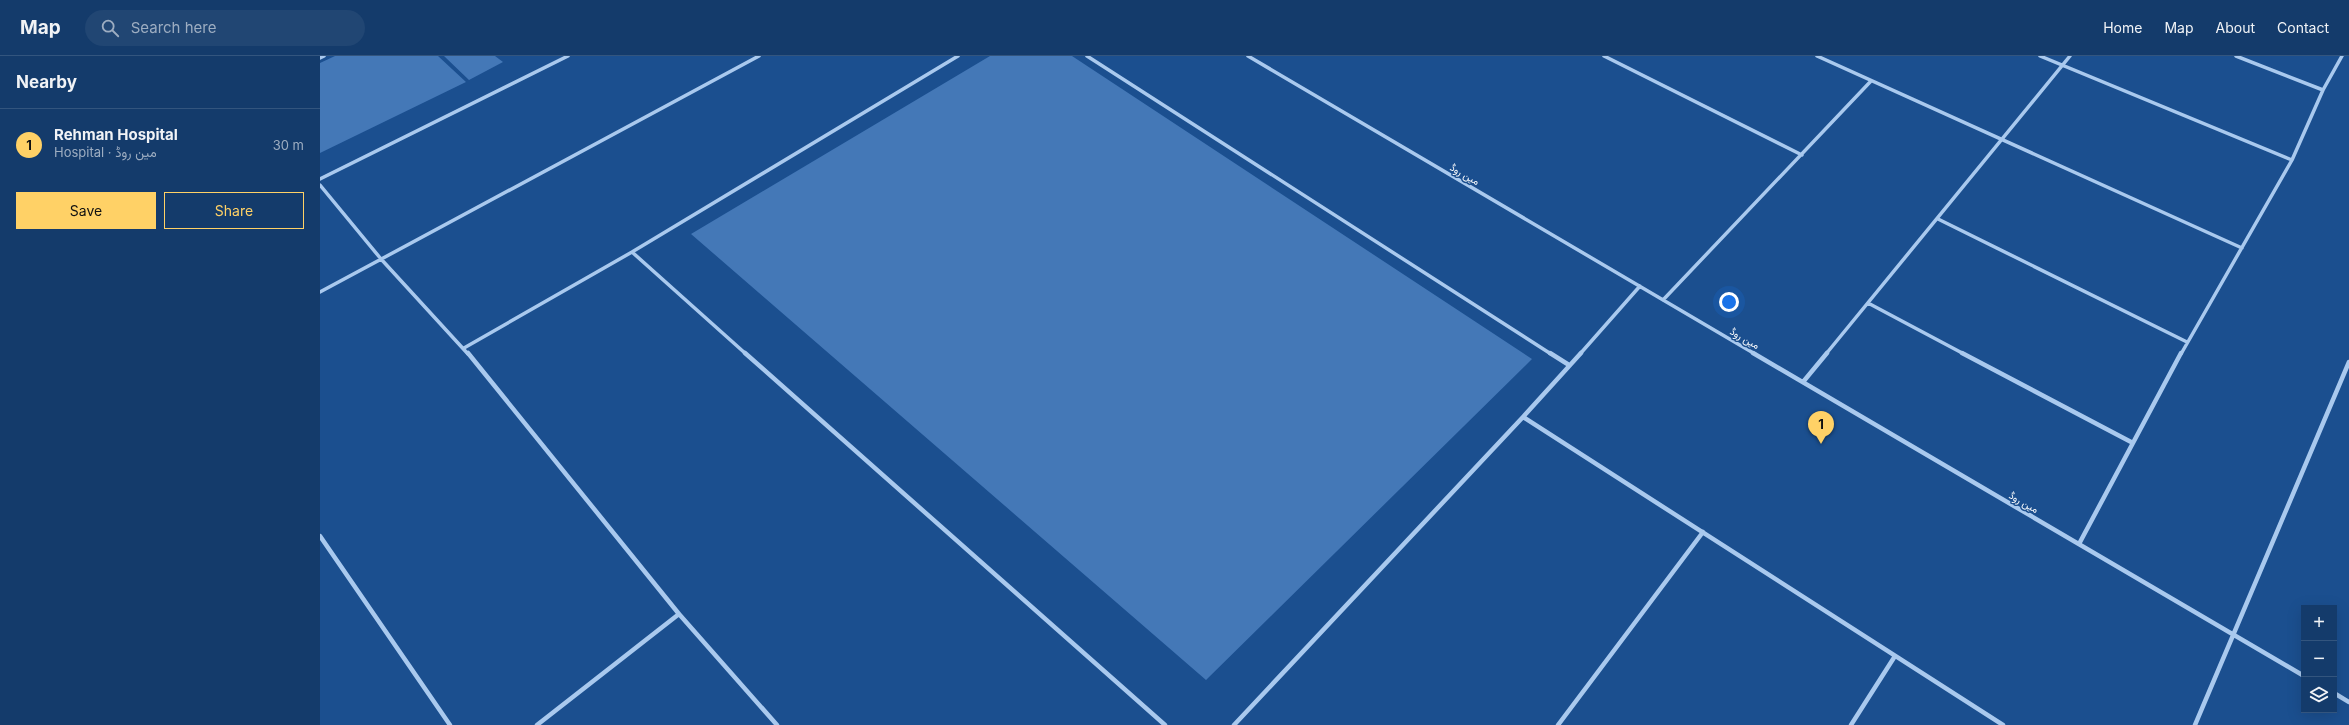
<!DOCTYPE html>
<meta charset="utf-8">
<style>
body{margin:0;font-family:Inter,Vazirmatn,sans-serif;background:#214673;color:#f1f3f6}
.controls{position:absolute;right:12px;bottom:12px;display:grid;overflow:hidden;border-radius:0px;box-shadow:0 4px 16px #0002}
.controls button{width:36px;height:36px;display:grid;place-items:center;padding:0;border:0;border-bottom:1px solid #33557e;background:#143b6b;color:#f1f3f6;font:20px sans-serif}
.you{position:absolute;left:1409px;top:246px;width:14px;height:14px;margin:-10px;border:3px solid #fff;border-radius:50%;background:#1a73e8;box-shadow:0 0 0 6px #1a73e833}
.badge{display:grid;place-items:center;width:26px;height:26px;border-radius:50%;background:#ffd166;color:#111;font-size:13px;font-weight:700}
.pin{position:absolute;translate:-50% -33px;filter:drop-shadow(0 1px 2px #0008)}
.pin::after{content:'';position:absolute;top:21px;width:14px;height:12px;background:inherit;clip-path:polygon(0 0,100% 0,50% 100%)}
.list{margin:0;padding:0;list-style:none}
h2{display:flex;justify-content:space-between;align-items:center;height:52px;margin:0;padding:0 16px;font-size:17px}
h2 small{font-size:13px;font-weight:400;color:#9dadc1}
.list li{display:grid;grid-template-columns:26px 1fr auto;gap:12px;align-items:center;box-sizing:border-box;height:72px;padding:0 16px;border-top:1px solid #33557e}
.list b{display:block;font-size:15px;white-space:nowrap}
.list p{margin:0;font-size:13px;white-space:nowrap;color:#9dadc1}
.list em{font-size:13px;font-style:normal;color:#9dadc1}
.actions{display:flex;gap:8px;padding:12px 16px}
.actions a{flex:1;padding:9px 0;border:1px solid #ffd166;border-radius:0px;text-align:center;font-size:14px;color:#ffd166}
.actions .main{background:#ffd166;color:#111}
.icon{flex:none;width:22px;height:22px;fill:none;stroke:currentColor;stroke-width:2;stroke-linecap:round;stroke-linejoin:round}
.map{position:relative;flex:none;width:2029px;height:669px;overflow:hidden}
header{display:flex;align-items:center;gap:24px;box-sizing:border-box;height:56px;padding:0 20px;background:#143b6b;border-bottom:1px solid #33557e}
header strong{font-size:19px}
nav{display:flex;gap:22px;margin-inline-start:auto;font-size:14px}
.search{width:280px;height:36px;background:#214673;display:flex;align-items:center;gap:10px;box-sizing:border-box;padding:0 14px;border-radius:22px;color:#9dadc1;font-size:15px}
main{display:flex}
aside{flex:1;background:#143b6b}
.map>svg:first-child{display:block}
.building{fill:#4478b7}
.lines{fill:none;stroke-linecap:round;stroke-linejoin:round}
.street-far1{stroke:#a9c9ee;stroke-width:3.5}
.street{stroke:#a9c9ee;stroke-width:4.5}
.labels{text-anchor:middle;stroke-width:3;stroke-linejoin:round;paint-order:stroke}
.street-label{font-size:10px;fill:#fff;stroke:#1b4f8f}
</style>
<header>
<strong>Map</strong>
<div class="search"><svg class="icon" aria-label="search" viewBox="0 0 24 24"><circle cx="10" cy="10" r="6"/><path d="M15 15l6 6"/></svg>Search here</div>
<nav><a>Home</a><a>Map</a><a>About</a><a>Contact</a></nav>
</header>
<main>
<aside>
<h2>Nearby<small></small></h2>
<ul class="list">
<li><span class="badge">1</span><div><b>Rehman Hospital</b><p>Hospital · مین روڈ</p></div><em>30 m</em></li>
</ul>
<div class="actions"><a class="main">Save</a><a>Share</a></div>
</aside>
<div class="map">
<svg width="2029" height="669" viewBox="0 0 2029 669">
<rect width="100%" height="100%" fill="#1b4f8f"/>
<!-- building -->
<path class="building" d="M15,0h103l28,26 -146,71v-90z
M124,0h51l8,6 -34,18z
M670,0h82l460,303 -326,321 -515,-446z"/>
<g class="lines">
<!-- street-far1 -->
<path class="street-far1" d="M767,0l464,298
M928,0l507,298
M1284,0l198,99
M1497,0l425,192
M1720,0l252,104
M1916,0l87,34
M0,2l4,-2
M0,123l248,-123
M0,129l61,74 87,95
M1618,163l249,123
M312,196l114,102
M0,236l439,-236
M1343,244l208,-219
M1548,247l96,51
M144,292l168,-96 326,-196
M1260,298l60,-68
M1506,298l244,-298
M1861,298l111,-194 31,-70 19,-34"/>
<!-- street -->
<path class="street" d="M148,297l211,261 98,111
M425,297l420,372
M1230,297l19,12
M1433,297l551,323
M1642,297l171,90
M1483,326l24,-29
M1203,361l480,308
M0,480l130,189
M1759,488l102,-191
M2014,637l15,9
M217,669l142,-111
M914,669l289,-308 58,-64
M1238,669l145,-193
M1531,669l44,-69
M1875,669l154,-363"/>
</g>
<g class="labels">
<!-- street labels -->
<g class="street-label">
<text transform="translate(1145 118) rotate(30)" y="4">مین روڈ</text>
<text transform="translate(1425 282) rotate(30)" y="4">مین روڈ</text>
<text transform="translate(1704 446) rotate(30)" y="4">مین روڈ</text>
</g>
</g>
</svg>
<div class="controls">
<button>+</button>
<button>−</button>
<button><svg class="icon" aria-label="layers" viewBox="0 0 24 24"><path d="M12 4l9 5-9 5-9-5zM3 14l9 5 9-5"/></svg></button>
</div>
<div class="you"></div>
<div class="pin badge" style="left:1501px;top:388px">1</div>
</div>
</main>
